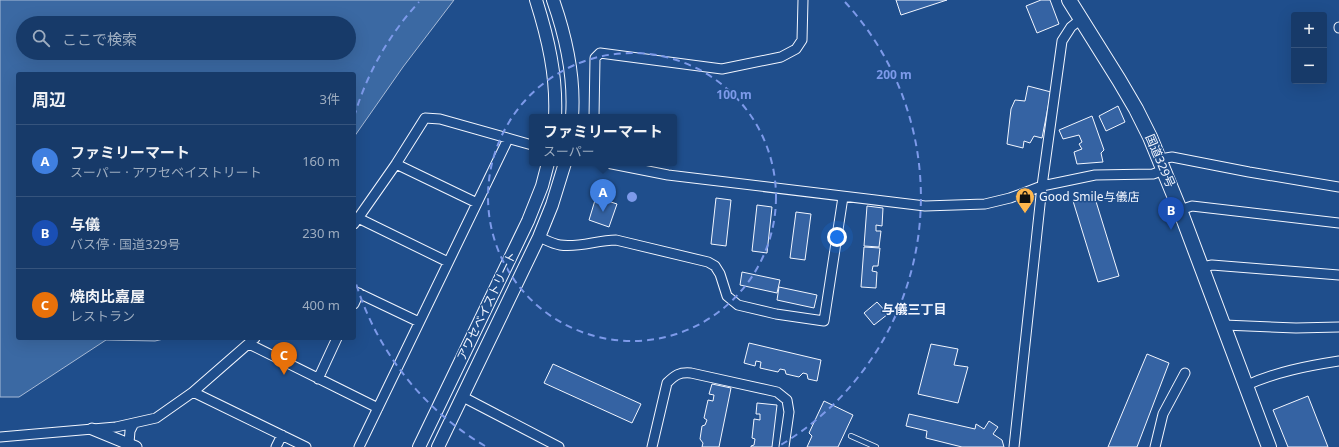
<!DOCTYPE html>
<html lang="ja">
<meta charset="utf-8">
<style>
body{margin:0;font-family:"Noto Sans","Noto Sans JP",sans-serif;background:#20416f;color:#f1f3f6}
.controls{position:absolute;right:12px;top:12px;display:grid;overflow:hidden;border-radius:4px;box-shadow:0 4px 16px #0002}
.controls button{width:36px;height:36px;display:grid;place-items:center;padding:0;border:0;border-bottom:1px solid #36547d;background:#173a69;color:#f1f3f6;font:20px sans-serif}
.you{position:absolute;left:837px;top:237px;width:14px;height:14px;margin:-10px;border:3px solid #fff;border-radius:50%;background:#1a73e8;box-shadow:0 0 0 6px #1a73e833}
.badge{display:grid;place-items:center;width:26px;height:26px;border-radius:50%;background:#e797bd;color:#fff;font-size:13px;font-weight:700}
.pin{position:absolute;translate:-50% -33px;filter:drop-shadow(0 1px 2px #0008)}
.pin::after{content:'';position:absolute;top:21px;width:14px;height:12px;background:inherit;clip-path:polygon(0 0,100% 0,50% 100%)}
.popup{position:absolute;left:529px;top:114px;width:148px;height:52px;box-sizing:border-box;display:grid;place-content:center;border-radius:4px;background:#173a69;filter:drop-shadow(0 1px 3px #0005);font-size:13px;white-space:nowrap;color:#9eadc0}
.popup b{font-size:15px;color:#f1f3f6}
.popup::after{content:'';position:absolute;left:50%;top:100%;margin-left:-8px;border:8px solid transparent;border-top-color:#173a69}
.list{margin:0;padding:0;list-style:none}
h2{display:flex;justify-content:space-between;align-items:center;height:52px;margin:0;padding:0 16px;font-size:17px}
h2 small{font-size:13px;font-weight:400;color:#9eadc0}
.list li{display:grid;grid-template-columns:26px 1fr auto;gap:12px;align-items:center;box-sizing:border-box;height:72px;padding:0 16px;border-top:1px solid #36547d}
.list b{display:block;font-size:15px;white-space:nowrap}
.list p{margin:0;font-size:13px;white-space:nowrap;color:#9eadc0}
.list em{font-size:13px;font-style:normal;color:#9eadc0}
.icon{flex:none;width:22px;height:22px;fill:none;stroke:currentColor;stroke-width:2;stroke-linecap:round;stroke-linejoin:round}
.map{position:relative;flex:none;width:1339px;height:447px;overflow:hidden}
.search{position:absolute;background:#173a69;box-shadow:0 4px 16px #0002;left:16px;top:16px;width:340px;height:44px;display:flex;align-items:center;gap:10px;box-sizing:border-box;padding:0 14px;border-radius:22px;color:#9eadc0;font-size:15px}
.panel{position:absolute;background:#173a69;box-shadow:0 4px 16px #0002;left:16px;top:72px;width:340px;height:268px;border-radius:4px}
.map>svg:first-child{display:block}
.water{fill:#3b69a3;stroke:#a8bbd7;fill-rule:evenodd}
.building{fill:#3563a3;stroke:#f2f6ff}
.lines{fill:none;stroke-linecap:round;stroke-linejoin:round}
.service-casing{stroke:#f2f6ff;stroke-width:6}
.minor-casing{stroke:#f2f6ff;stroke-width:11}
.tertiary-casing{stroke:#f2f6ff;stroke-width:13}
.secondary-casing{stroke:#f2f6ff;stroke-width:14}
.trunk-casing{stroke:#f2f6ff;stroke-width:16}
.service{stroke:#1f4e8c;stroke-width:4.5}
.minor{stroke:#1f4e8c;stroke-width:9}
.tertiary{stroke:#1f4e8c;stroke-width:11}
.secondary{stroke:#1f4e8c;stroke-width:12}
.trunk{stroke:#1f4e8c;stroke-width:14}
.ring{fill:none;stroke:#7d9aea;stroke-width:2;stroke-dasharray:7 5}
.labels{text-anchor:middle;stroke-width:3;stroke-linejoin:round;paint-order:stroke}
.street-label{font-size:12px;fill:#f2f6ff;stroke:#1f4e8c}
.poi-label{font-size:12px;fill:#f2f6ff;stroke:#1f4e8c;text-anchor:start}
.neighbourhood-label{font-size:13px;font-weight:bold;fill:#f2f6ff;stroke:#1f4e8c}
.centre{fill:#7d9aea;stroke:#1f4e8c;stroke-width:2}
.ring-label{font-size:12px;text-anchor:middle;font-weight:bold;fill:#7d9aea;stroke:#1f4e8c;stroke-width:3;stroke-linejoin:round;paint-order:stroke}
</style>
<div class="map">
<svg width="1339" height="447" viewBox="0 0 1339 447">
<rect width="100%" height="100%" fill="#1f4e8c"/>
<!-- water -->
<path class="water" d="M0,0h454l-51,67 -49,70v-63h-336v264h150l-13,3 -49,-1 -87,57h-19zM23,23h326v30h-326z"/>
<!-- building -->
<path class="building" d="M896,0h51l-46,15z
M1041,0h9l9,24 -22,9 -11,-27z
M1028,86l23,6 -9,46 -8,-2 -4,7 -6,-2 -1,7 -16,-4 4,-35 4,-9 10,1z
M1118,106l7,16 -19,9 -7,-15z
M1092,116l12,34 -3,3 2,9 -26,2 -3,-12 8,-3 -3,-5 3,-2 -3,-7 -16,4 -4,-9z
M1094,195l25,81 -21,6 -25,-81z
M596,197l21,7 -8,23 -20,-7z
M716,198l15,2 -5,46 -15,-2z
M757,205l15,2 -5,46 -15,-2z
M867,206l16,2 -1,18 -6,-1v6h5l-2,16 -15,-1z
M796,212l15,2 -6,46 -15,-2z
M864,247l16,1 -2,18h-5l-1,5 5,1 -1,16 -15,-1z
M742,272l38,8 -3,13 -37,-8z
M779,287l38,8 -3,13 -37,-8z
M877,302l11,12 -14,11 -10,-12z
M749,343l72,17 -4,21 -9,-2 -1,-5 -4,-1 -4,4 -13,-3 -1,-4 -5,-1 -2,3 -18,-4 1,-6 -5,-1 -1,5 -11,-3z
M931,344l27,5 -4,16 14,2 -10,36 -40,-9z
M1147,354l22,9 -32,84h-29z
M553,364l88,40 -9,19 -88,-40z
M712,384l19,4 -12,59h-17l1,-4 -3,-4 2,-13 3,-1 2,-5 -3,-2 4,-18 5,1 1,-6 -5,-1z
M1308,396l20,51h-40l-15,-37z
M824,401l29,14 -15,32h-31l5,-11 -3,-3z
M757,403l20,2 -5,42h-21v-1l3,-1 1,-6 -3,-1 2,-19 6,1v-6h-4z
M909,414l66,15 1,-5 8,5 5,-8 9,6 -5,7 9,6 2,7h-42l-36,-9 1,-7 -21,-5z"/>
<g class="lines">
<defs>
<path id="service" d="M851,436l25,11"/>
<path id="minor" d="M1339,27v1
M594,117l1,-59 5,-5 122,16 59,-12 15,-8 6,-9 1,-40
M1160,159l12,-2 77,15 90,15
M607,163l61,12 257,31 60,-2 25,-6 32,-12 53,-11 58,-1 11,-4
M396,164l81,39
M1180,210l12,-4 147,17
M358,218l90,44
M354,224l42,-60 29,-46 15,1 92,26
M539,237c7,3 14,7 21,8 19,3 37,-5 56,-5l92,22 7,4 5,8 7,22 11,9 38,9 48,7 19,-124
M1202,267l10,-2 127,10
M354,291l65,31
M354,304l5,-11
M1224,325l72,3 43,-1
M249,344l129,64
M318,379l19,-41
M1245,386c30,-14 62,-20 94,-25
M193,392l113,55
M463,397l96,50
M0,437l116,-10 40,-9 37,-26 62,-54
M129,443l1,-12 4,-8
M276,447l6,-12
M359,447l149,-308
M652,447l15,-64c8,-8 12,-11 24,-10l86,19 10,8 2,12 -5,35
M1014,447l28,-261 20,-145 9,-14 10,-8
M1155,447l8,-33 22,-41"/>
<path id="tertiary" d="M92,429l44,18"/>
<path id="secondary" d="M536,0c12,38 21,76 19,117
M553,0c13,37 22,77 19,117
M419,447l109,-226 14,-35 6,-23
M438,447l101,-210 13,-32 13,-42"/>
<path id="trunk" d="M1069,0l50,80 17,29 14,28 30,73 89,237"/>
</defs>
<!-- service casing -->
<use href="#service" class="service-casing"/>
<!-- minor casing -->
<use href="#minor" class="minor-casing"/>
<!-- tertiary casing -->
<use href="#tertiary" class="tertiary-casing"/>
<!-- secondary casing -->
<use href="#secondary" class="secondary-casing"/>
<!-- trunk casing -->
<use href="#trunk" class="trunk-casing"/>
<!-- service -->
<use href="#service" class="service"/>
<!-- minor -->
<use href="#minor" class="minor"/>
<!-- tertiary -->
<use href="#tertiary" class="tertiary"/>
<!-- secondary -->
<use href="#secondary" class="secondary"/>
<!-- trunk -->
<use href="#trunk" class="trunk"/>
</g>
<!-- distance rings -->
<g class="ring">
<circle cx="632" cy="197" r="144"/>
<path d="M485 446A289 289 0 0 1 354 277M354 117A289 289 0 0 1 419 2M845 2A289 289 0 0 1 779 446"/>
</g>
<!-- icons -->
<defs>
<symbol id="shop-pin" viewBox="-11 -11 22 30"><path d="M0 17L-7.5 6A9.5 9.5 0 1 1 7.5 6Z" fill="#ffb74d" stroke="#1f4e8c"/><path d="M-5-2.5h2.3a2.7 3.5 0 0 1 5.4 0H5L5.5 6h-11ZM-1.5-2.5h3a1.5 2.3 0 0 0-3 0Z" fill="#111"/></symbol>
</defs>
<g fill-rule="evenodd">
<use href="#shop-pin" x="1014" y="186" width="22" height="30"/>
</g>
<g class="labels">
<!-- street labels -->
<g class="street-label">
<text transform="translate(1160 161) rotate(67)" y="4">国道329号</text>
<text transform="translate(487 306) rotate(-64)" y="4">アワセベイストリート</text>
</g>
<!-- poi labels -->
<g class="poi-label">
<text x="1039" y="201">Good Smile与儀店</text>
</g>
<!-- neighbourhood labels -->
<g class="neighbourhood-label">
<text x="914" y="314">与儀三丁目</text>
</g>
</g>
<circle cx="632" cy="197" r="6" class="centre"/>
<g class="ring-label">
<text x="894" y="79">200 m</text>
<text x="734" y="99">100 m</text>
</g>
</svg>
<div class="controls">
<button>+</button>
<button>−</button>
</div>
<div class="you"></div>
<div class="pin badge" style="left:603px;top:212px;background:#3f7fe0">A</div>
<div class="popup"><b>ファミリーマート</b>スーパー</div>
<div class="pin badge" style="left:1171px;top:230px;background:#1a4fb4">B</div>
<div class="pin badge" style="left:284px;top:375px;background:#e8710a">C</div>
<div class="search"><svg class="icon" aria-label="search" viewBox="0 0 24 24"><circle cx="10" cy="10" r="6"/><path d="M15 15l6 6"/></svg>ここで検索</div>
<section class="panel">
<h2>周辺<small>3件</small></h2>
<ul class="list">
<li><span class="badge" style="background:#3f7fe0">A</span><div><b>ファミリーマート</b><p>スーパー · アワセベイストリート</p></div><em>160 m</em></li>
<li><span class="badge" style="background:#1a4fb4">B</span><div><b>与儀</b><p>バス停 · 国道329号</p></div><em>230 m</em></li>
<li><span class="badge" style="background:#e8710a">C</span><div><b>焼肉比嘉屋</b><p>レストラン</p></div><em>400 m</em></li>
</ul>
</section>
</div>
